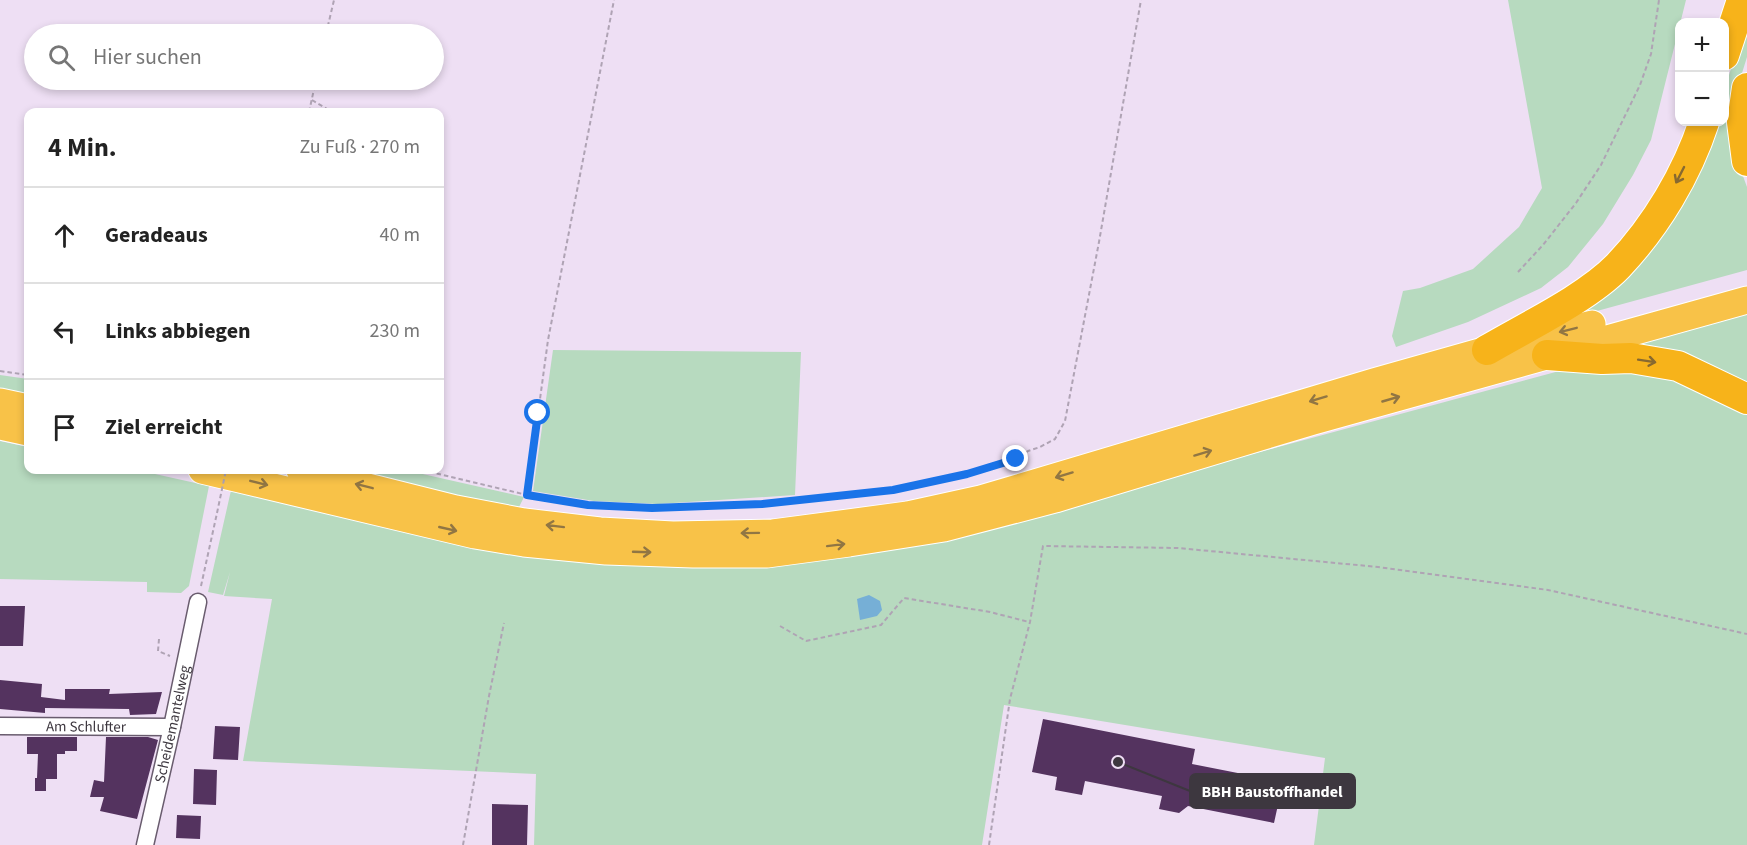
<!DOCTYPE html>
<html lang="de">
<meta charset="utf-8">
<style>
body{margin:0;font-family:"Source Sans 3",sans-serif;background:#f2f2f2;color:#222}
.controls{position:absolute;right:18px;top:18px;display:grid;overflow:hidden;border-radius:12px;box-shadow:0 3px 9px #0003}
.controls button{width:54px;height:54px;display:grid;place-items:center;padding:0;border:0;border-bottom:2px solid #e0e0e0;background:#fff;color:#222;font:30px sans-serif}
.stop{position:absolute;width:18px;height:18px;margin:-14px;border:4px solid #1a73e8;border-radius:50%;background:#fff}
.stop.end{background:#1a73e8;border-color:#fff;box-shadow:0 2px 6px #0008}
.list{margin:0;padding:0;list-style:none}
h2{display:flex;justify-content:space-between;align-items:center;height:78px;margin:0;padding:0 24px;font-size:26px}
h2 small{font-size:20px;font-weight:400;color:#767676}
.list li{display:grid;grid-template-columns:39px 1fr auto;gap:18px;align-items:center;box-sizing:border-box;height:96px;padding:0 24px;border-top:2px solid #e0e0e0}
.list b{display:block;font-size:22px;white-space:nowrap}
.list em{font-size:20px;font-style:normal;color:#767676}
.icon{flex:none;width:33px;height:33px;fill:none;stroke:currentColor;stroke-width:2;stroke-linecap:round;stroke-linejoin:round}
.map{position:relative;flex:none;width:1747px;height:845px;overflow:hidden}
.search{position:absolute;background:#fff;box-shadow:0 3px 9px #0003;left:24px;top:24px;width:420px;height:66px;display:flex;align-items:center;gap:15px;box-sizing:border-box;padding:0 21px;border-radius:33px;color:#767676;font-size:22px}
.panel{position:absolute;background:#fff;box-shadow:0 3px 9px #0003;left:24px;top:108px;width:420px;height:366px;border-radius:12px}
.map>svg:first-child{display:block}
.green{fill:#b7dabf}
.water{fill:#76afd6}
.building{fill:#54335f}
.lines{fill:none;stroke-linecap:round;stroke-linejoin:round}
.minor-casing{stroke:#695c6e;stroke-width:19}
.trunk-casing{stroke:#fff;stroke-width:29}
.motorway-casing{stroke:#fff;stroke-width:32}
.path{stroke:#afa3b4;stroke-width:2;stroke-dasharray:4.5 3;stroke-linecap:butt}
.minor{stroke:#fff;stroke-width:16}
.trunk{stroke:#f8c248;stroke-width:27}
.motorway{stroke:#f7b31a;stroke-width:30}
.path-bridge{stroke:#afa3b4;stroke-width:2;stroke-dasharray:4.5 3;stroke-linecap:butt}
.oneway{stroke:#876930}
.oneway2{stroke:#917643}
.route{stroke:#1a73e8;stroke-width:8}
.labels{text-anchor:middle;stroke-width:6;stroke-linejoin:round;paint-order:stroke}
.street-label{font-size:15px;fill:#3d373f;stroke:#eedff4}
.leader{fill:none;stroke:#3d373f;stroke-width:2}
.callout-dot{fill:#3d373f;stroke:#eedff4;stroke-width:2}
.callout{fill:#3d373f;stroke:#3d373f;stroke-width:2}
.callout-label{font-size:16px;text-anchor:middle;font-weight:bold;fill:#fff}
</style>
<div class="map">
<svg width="1747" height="845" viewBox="0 0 1747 845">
<rect width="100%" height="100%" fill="#eedff4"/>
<!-- green -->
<path class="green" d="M1508,0h178l-35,140 -18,35 -30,49 -35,43 -27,21 -73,34 -72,25 -4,-11 11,-45 17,-3 53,-19 46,-42 23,-39z
M1747,17v40l-9,29 -1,74 10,27v83l-194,53 34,-20 127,-181h10l1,-34z
M1747,313v76l-130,-45z
M553,350l248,2 -6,143 -137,9 -64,-3 -61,-10z
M1648,369l99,40v436h-433l11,-87 -321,-53 -22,140h-448l2,-71 -293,-13 29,-162 -48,-3 6,-24 -7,23 -15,-3 24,-106 383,76 541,-82 407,-110z
M0,375l28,4v18l-28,-6z
M0,441l28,6v23h109l72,16 -20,100 -8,7 -34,-1v-10l-147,-3z
M346,470h59l119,27 -7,14z"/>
<!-- water -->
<path class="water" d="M869,595l11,6 2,9 -5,6 -17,4 -3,-21z"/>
<!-- building -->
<path class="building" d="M0,606h25l-2,40h-23z
M0,680l42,4 -1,13 24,3v-11h45l-1,5 53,-2 -6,22 -26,1 -1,-6 -84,-1v5l-45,-4z
M1043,719l152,30 -3,15 91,18 -9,41 -86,-17 -9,7 -20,-4 3,-13 -77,-15 -3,14 -27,-5 2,-13 -25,-5z
M215,726l25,1 -2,33 -25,-1z
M27,737h50v14h-12v3h-8v25h-11v12h-11v-13h2l1,-24h-11z
M106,737h42l10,3 -21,79 -37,-8 4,-14h-14l4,-17 10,2z
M194,769l23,1 -1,35 -23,-1z
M492,804l36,1 -1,40h-35z
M177,815l24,1 -1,23 -24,-1z"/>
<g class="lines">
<defs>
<g id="minor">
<path id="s1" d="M0,726l172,1"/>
<path id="s2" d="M145,845l27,-118 26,-125"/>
</g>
<path id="trunk" d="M0,402l28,6
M0,426l28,6
M202,470l273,65 49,8 82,8 87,3h74l82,-11 95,-15 111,-29 258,-78 434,-121
M300,470l156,39 68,13 76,9 73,4 100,-2 135,-18 73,-16 393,-117 113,-32 105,-26"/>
<path id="motorway" d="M1724,55l18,-55
M1747,88l-5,34 5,39
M1487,350c39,-23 100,-52 131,-84 38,-40 69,-92 86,-144
M1547,355l55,4 29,-1 47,8 69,33"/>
</defs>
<!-- minor casing -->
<use href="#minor" class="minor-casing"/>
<!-- trunk casing -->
<use href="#trunk" class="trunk-casing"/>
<!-- motorway casing -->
<use href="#motorway" class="motorway-casing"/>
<!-- path -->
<path class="path" d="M326,34l8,-34
M312,100l20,12
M309,112l7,-32
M1518,272l25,-27 33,-42 25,-38 39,-80 11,-31 8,-54
M0,371l28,4
M422,470l105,25 61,10 64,3 110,-4 131,-14 74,-16 49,-15 12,-8 12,-4 15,-8 10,-18 34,-179 42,-242
M527,495l21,-155 66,-340
M201,586l16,-73
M780,626l26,15 75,-16 23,-27 86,14 39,10
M159,639l-1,12 12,5
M463,845l26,-149 15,-73
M989,845l21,-146 20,-77 13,-76 135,2 200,19 170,23 199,44"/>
<!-- minor -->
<use href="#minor" class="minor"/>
<!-- trunk -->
<use href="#trunk" class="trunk"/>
<!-- motorway -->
<use href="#motorway" class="motorway"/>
<!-- path-bridge -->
<path class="path-bridge" d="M217,513l9,-43"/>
</g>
<!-- one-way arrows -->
<defs><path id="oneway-shaft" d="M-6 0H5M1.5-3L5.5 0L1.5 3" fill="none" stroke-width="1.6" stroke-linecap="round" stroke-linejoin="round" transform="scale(1.5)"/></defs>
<g class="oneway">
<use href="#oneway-shaft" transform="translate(1680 175) rotate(117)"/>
<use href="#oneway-shaft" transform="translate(1647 361) rotate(9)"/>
</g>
<g class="oneway2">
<use href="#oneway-shaft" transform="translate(1568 330) rotate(166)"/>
<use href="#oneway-shaft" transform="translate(1318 399) rotate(163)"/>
<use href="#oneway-shaft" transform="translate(1391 399) rotate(-16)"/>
<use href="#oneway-shaft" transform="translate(1203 453) rotate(-17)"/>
<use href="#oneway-shaft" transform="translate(1064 475) rotate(163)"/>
<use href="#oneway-shaft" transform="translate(259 483) rotate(14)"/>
<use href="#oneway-shaft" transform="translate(364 486) rotate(-166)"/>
<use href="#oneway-shaft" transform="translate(555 526) rotate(-173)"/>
<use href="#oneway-shaft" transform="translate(448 529) rotate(13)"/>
<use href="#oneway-shaft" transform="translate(750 533) rotate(179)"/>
<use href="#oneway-shaft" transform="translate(836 545) rotate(-7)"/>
<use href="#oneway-shaft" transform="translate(642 552) rotate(2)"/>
</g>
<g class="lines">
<!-- route -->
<path class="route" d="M538,413l-11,82 61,10 64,3 110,-4 131,-14 74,-16 49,-15"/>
</g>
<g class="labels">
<!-- street labels -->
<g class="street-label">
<text dy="5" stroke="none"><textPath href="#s2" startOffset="124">Scheidemantelweg</textPath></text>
<text dy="5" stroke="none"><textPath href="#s1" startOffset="86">Am Schlufter</textPath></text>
</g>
</g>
<!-- callouts -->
<path class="leader" d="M1118 762L1190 791"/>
<circle class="callout-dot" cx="1118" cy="762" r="6"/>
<rect class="callout" x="1190" y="774" width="165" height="34" rx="6"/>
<g class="callout-label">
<text x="1272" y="797">BBH Baustoffhandel</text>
</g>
</svg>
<div class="controls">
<button>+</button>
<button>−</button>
</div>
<div class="stop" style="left:538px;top:413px"></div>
<div class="stop end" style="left:1016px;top:459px"></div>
<div class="search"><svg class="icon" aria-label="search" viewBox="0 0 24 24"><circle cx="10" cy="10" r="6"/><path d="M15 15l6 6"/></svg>Hier suchen</div>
<section class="panel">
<h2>4 Min.<small>Zu Fuß · 270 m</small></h2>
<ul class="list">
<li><svg class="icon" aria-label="ahead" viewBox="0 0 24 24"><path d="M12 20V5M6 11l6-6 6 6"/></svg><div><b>Geradeaus</b></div><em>40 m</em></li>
<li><svg class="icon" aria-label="left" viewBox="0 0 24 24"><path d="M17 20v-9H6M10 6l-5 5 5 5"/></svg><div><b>Links abbiegen</b></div><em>230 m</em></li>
<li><svg class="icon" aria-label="arrive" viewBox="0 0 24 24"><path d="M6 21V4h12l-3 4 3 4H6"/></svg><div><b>Ziel erreicht</b></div></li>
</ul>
</section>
</div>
